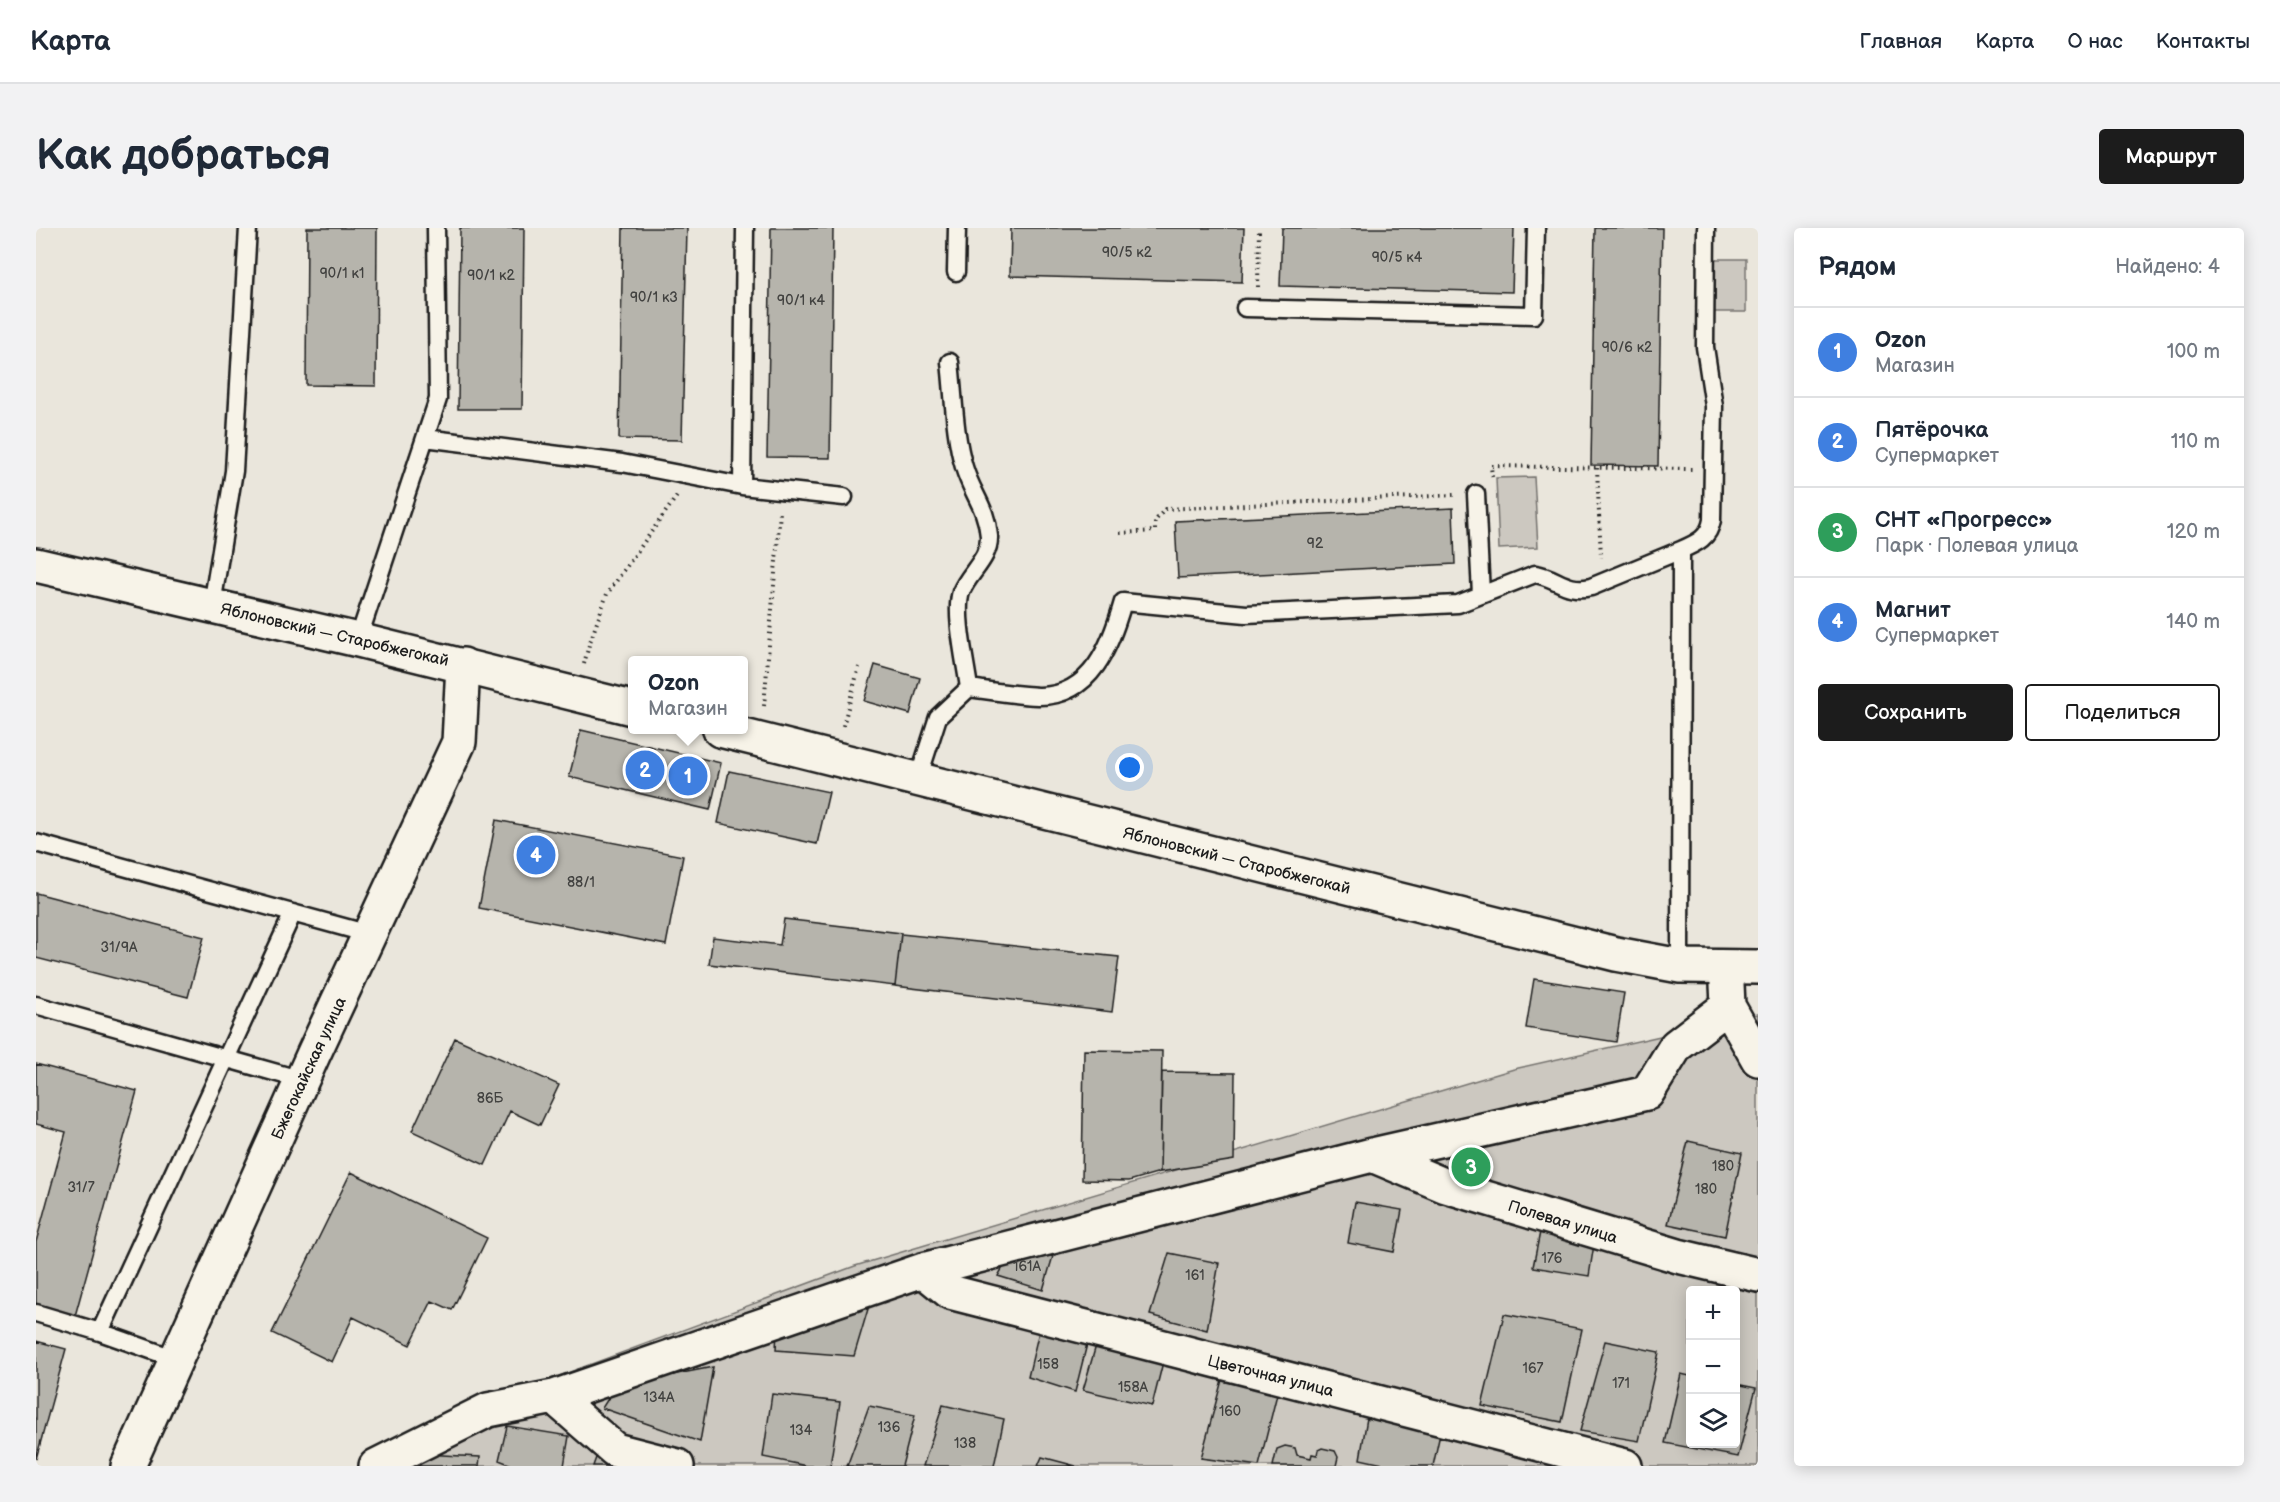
<!DOCTYPE html>
<html lang="ru">
<meta charset="utf-8">
<style>
body{margin:0;font-family:"Balsamiq Sans",sans-serif;background:#f2f2f3;color:#1f2937}
.controls{position:absolute;right:18px;bottom:18px;display:grid;overflow:hidden;border-radius:6px;box-shadow:0 3px 15px #0003}
.controls button{width:54px;height:54px;display:grid;place-items:center;padding:0;border:0;border-bottom:2px solid #e0e1e3;background:#fff;color:#1f2937;font:30px sans-serif}
.you{position:absolute;left:1094px;top:540px;width:21px;height:21px;margin:-15px;border:4px solid #fff;border-radius:50%;background:#1a73e8;box-shadow:0 0 0 9px #1a73e833}
.badge{display:grid;place-items:center;width:39px;height:39px;border-radius:50%;background:#1c1c1c;color:#fff;font-size:20px;font-weight:700}
.pin{position:absolute;translate:-50% -50%;border:3px solid #fff;box-shadow:0 2px 6px #0006}
.popup{position:absolute;left:592px;top:428px;width:120px;height:78px;box-sizing:border-box;display:grid;place-content:center;border-radius:6px;background:#fff;filter:drop-shadow(0 2px 4px #0005);font-size:20px;white-space:nowrap;color:#747a83}
.popup b{font-size:22px;color:#1f2937}
.popup::after{content:'';position:absolute;left:50%;top:100%;margin-left:-12px;border:12px solid transparent;border-top-color:#fff}
.list{margin:0;padding:0;list-style:none}
h2{display:flex;justify-content:space-between;align-items:center;height:78px;margin:0;padding:0 24px;font-size:26px}
h2 small{font-size:20px;font-weight:400;color:#747a83}
.list li{display:grid;grid-template-columns:39px 1fr auto;gap:18px;align-items:center;box-sizing:border-box;height:90px;padding:0 24px;border-top:2px solid #e0e1e3}
.list b{display:block;font-size:22px;white-space:nowrap}
.list p{margin:0;font-size:20px;white-space:nowrap;color:#747a83}
.list em{font-size:20px;font-style:normal;color:#747a83}
.actions{display:flex;gap:12px;padding:18px 24px}
.actions a{flex:1;padding:14px 0;border:2px solid #1c1c1c;border-radius:6px;text-align:center;font-size:21px;color:#1c1c1c}
.actions .main{background:#1c1c1c;color:#fff}
.icon{flex:none;width:33px;height:33px;fill:none;stroke:currentColor;stroke-width:2;stroke-linecap:round;stroke-linejoin:round}
.map{position:relative;flex:none;width:1722px;height:1238px;overflow:hidden;border-radius:6px}
header{display:flex;align-items:center;gap:36px;box-sizing:border-box;height:84px;padding:0 30px;background:#fff;border-bottom:2px solid #e0e1e3}
header strong{font-size:28px}
nav{display:flex;gap:33px;margin-inline-start:auto;font-size:21px}
.intro{display:flex;align-items:center;justify-content:space-between;box-sizing:border-box;height:144px;padding:0 36px}
h1{margin:0;font-size:42px}
.button{padding:15px 27px;border-radius:6px;background:#1c1c1c;color:#fff;font-size:21px;font-weight:700}
main{display:flex;gap:36px;padding:0 36px}
aside{flex:1;background:#fff;border-radius:6px;box-shadow:0 3px 15px #0003}
.map>svg:first-child{display:block}
.green{fill:#ccc8c0;stroke:#74726e;stroke-width:1.5;fill-rule:evenodd}
.building{fill:#b6b4ac;stroke:#1c1c1c;stroke-width:1.5}
.lines{fill:none;stroke-linecap:round;stroke-linejoin:round}
.service-casing{stroke:#1c1c1c;stroke-width:21}
.minor-casing{stroke:#1c1c1c;stroke-width:38}
.tertiary-casing{stroke:#1c1c1c;stroke-width:38}
.path{stroke:#1c1c1c;stroke-width:4;stroke-dasharray:1.5 4.5;stroke-linecap:butt}
.service{stroke:#f7f3e8;stroke-width:16}
.minor{stroke:#f7f3e8;stroke-width:33}
.tertiary{stroke:#f7f3e8;stroke-width:33}
.labels{text-anchor:middle;stroke-width:6;stroke-linejoin:round;paint-order:stroke}
.number-label{font-size:14px;fill:#424240}
.street-label{font-size:16px;fill:#1c1c1c;stroke:#f7f3e8}
</style>
<header>
<strong>Карта</strong>
<nav><a>Главная</a><a>Карта</a><a>О нас</a><a>Контакты</a></nav>
</header>
<div class="intro"><h1>Как добраться</h1><a class="button">Маршрут</a></div>
<main>
<div class="map">
<svg width="1722" height="1238" viewBox="0 0 1722 1238">
<rect width="100%" height="100%" fill="#eae6dc"/>
<filter id="ink" filterUnits="userSpaceOnUse"><feTurbulence type="fractalNoise" baseFrequency=".0167" numOctaves="2"/><feDisplacementMap in="SourceGraphic" scale="12" xChannelSelector="R" yChannelSelector="G"/><feConvolveMatrix kernelMatrix="1 2 1 2 8 2 1 2 1" color-interpolation-filters="sRGB"/></filter>
<g filter="url(#ink)">
<!-- green -->
<path class="green" d="M1677,31h33v53h-33z
M1498,249l4,70 -39,2 -3,-71z
M1722,786v452h-1393l116,-61 374,-139 659,-197zM1654,1062h46v154h-46z"/>
<!-- building -->
<path class="building" d="M271,0h70l-1,158 -70,-1z
M424,0h64l-2,181h-64z
M587,0h64l-5,212 -63,-1z
M735,0h62l-3,230 -63,-1z
M975,0h233l-2,54 -232,-6z
M1246,0h232l-2,64 -232,-6z
M1559,0h67l-4,238 -67,-1z
M1417,280l2,56 -277,14 -3,-57z
M839,437l45,13 -10,36 -46,-13z
M545,502l140,33 -11,47 -141,-33z
M693,543l100,21 -12,52 -99,-21z
M460,592l187,36 -17,89 -187,-37z
M0,665l168,44 -16,60 -152,-39z
M748,691l117,14 -6,53 -186,-22 4,-27 67,8z
M865,706l218,23 -7,55 -217,-26z
M1498,751l90,14 -8,49 -90,-14z
M419,810l104,47 -19,40 -30,-14 -25,54 -73,-34z
M1048,822l78,1 -2,121 -31,9 -47,-1z
M0,836l101,27 -62,225 -39,-11v-63l30,-110 -30,-8z
M1126,844l73,1 -1,87 -74,12z
M1652,913l54,12 -17,83 -57,-12z
M315,944l136,66 -35,72 -20,-9 -22,44 -57,-28 -21,45 -60,-29z
M1319,974l47,8 -8,42 -46,-9z
M1505,999l54,11 -6,38 -56,-9z
M1133,1025l50,10 -12,67 -57,-15z
M1017,1028l-10,34 -45,-14 11,-19z
M835,1071l-17,57 -78,-6 1,-21z
M1468,1086l78,15 -20,93 -80,-16z
M1003,1103l49,9 -13,52 -47,-15z
M0,1113l30,8 -30,110z
M1569,1113l54,11 -20,89 -59,-10z
M1061,1114l67,16 -12,48 -69,-16z
M677,1139l-13,75 -98,-34 14,-22z
M1645,1146l9,2v68h46v-60l20,4 -18,69 -73,-14z
M1187,1148l55,14 -19,76 -58,-8z
M736,1166l68,8 -10,64h-23l-44,-9z
M907,1177l61,14 -10,47h-71z
M833,1178l46,9 -13,51h-55z
M1332,1184l72,22 -7,32h-41l-32,-7z
M471,1198l62,10 -5,30h-50l-15,-6z
M1249,1218l10,2 2,7 14,3 1,-4 5,1 1,-5 4,-2 13,3 3,6 -2,9h-63l4,-17z
M387,1226l57,3 -1,9h-60z
M561,1227l32,11h-36z
M1006,1229l34,9h-38z"/>
<g class="lines">
<defs>
<path id="service" d="M920,44l1,-44
M1209,80l289,7 2,-87
M389,210l13,-39 -2,-171
M706,258l3,-258
M1440,266l5,100
M1645,322c16,-7 28,-12 31,-30l2,-114 -9,-59 1,-119
M176,377l22,-134 14,-243
M322,412l67,-202 197,25 120,23 102,11
M933,460c22,3 46,7 69,8 54,1 73,-52 85,-94l123,12 212,-10 77,-30c22,3 31,19 56,13l90,-37 -1,416
M882,551l20,-62 31,-29c-3,-23 -15,-75 -8,-96 8,-20 29,-33 28,-56 -2,-28 -18,-44 -25,-69 -10,-33 -10,-71 -14,-105
M0,615l333,91
M0,777l266,75
M0,1085l64,19 76,27
M64,1104l193,-419"/>
<path id="minor" d="M1691,756l1,22 30,53
M1336,927l74,31 232,70 80,19
M887,1042l27,22 675,174
M518,1169l61,53 62,16
M92,1238l186,-413 145,-311 4,-77
M340,1238l112,-56 66,-13 369,-127 449,-115 275,-62 29,-47 52,-40"/>
<path id="tertiary" d="M0,337l322,75 274,68
M684,502l896,224 64,12 78,1"/>
</defs>
<!-- service casing -->
<use href="#service" class="service-casing"/>
<!-- minor casing -->
<use href="#minor" class="minor-casing"/>
<!-- tertiary casing -->
<use href="#tertiary" class="tertiary-casing"/>
<!-- path -->
<path class="path" d="M1222,59l1,-59
M1561,240l4,90
M1456,249l-1,-11 201,3
M1084,305l35,-2v-10l10,-12 289,-14
M548,436l5,-19 18,-51 70,-98
M728,478l16,-194
M807,498l16,-59"/>
<!-- service -->
<use href="#service" class="service"/>
<!-- minor -->
<use href="#minor" class="minor"/>
<!-- tertiary -->
<use href="#tertiary" class="tertiary"/>
</g>
</g>
<g class="labels">
<!-- number labels -->
<g class="number-label">
<text x="1091" y="29">90/5 к2</text>
<text x="1361" y="34">90/5 к4</text>
<text x="306" y="50">90/1 к1</text>
<text x="455" y="52">90/1 к2</text>
<text x="618" y="74">90/1 к3</text>
<text x="765" y="77">90/1 к4</text>
<text x="1591" y="124">90/6 к2</text>
<text x="1279" y="320">92</text>
<text x="545" y="659">88/1</text>
<text x="83" y="724">31/9А</text>
<text x="454" y="875">86Б</text>
<text x="1687" y="943">180</text>
<text x="45" y="964">31/7</text>
<text x="1670" y="966">180</text>
<text x="1516" y="1035">176</text>
<text x="991" y="1043">161А</text>
<text x="1159" y="1052">161</text>
<text x="1012" y="1141">158</text>
<text x="1497" y="1145">167</text>
<text x="1585" y="1160">171</text>
<text x="1097" y="1164">158А</text>
<text x="623" y="1174">134А</text>
<text x="1194" y="1188">160</text>
<text x="853" y="1204">136</text>
<text x="765" y="1207">134</text>
<text x="929" y="1220">138</text>
</g>
<!-- street labels -->
<g class="street-label">
<text transform="translate(299 406) rotate(13)" y="6">Яблоновский — Старобжегокай</text>
<text transform="translate(1201 632) rotate(14)" y="6">Яблоновский — Старобжегокай</text>
<text transform="translate(272 840) rotate(-65)" y="6">Бжегокайская улица</text>
<text transform="translate(1527 993) rotate(17)" y="6">Полевая улица</text>
<text transform="translate(1235 1147) rotate(14)" y="6">Цветочная улица</text>
</g>
</g>
</svg>
<div class="controls">
<button>+</button>
<button>−</button>
<button><svg class="icon" aria-label="layers" viewBox="0 0 24 24"><path d="M12 4l9 5-9 5-9-5zM3 14l9 5 9-5"/></svg></button>
</div>
<div class="you"></div>
<div class="pin badge" style="left:652px;top:548px;background:#3f7fe0">1</div>
<div class="popup"><b>Ozon</b>Магазин</div>
<div class="pin badge" style="left:609px;top:542px;background:#3f7fe0">2</div>
<div class="pin badge" style="left:1435px;top:939px;background:#2e9e5b">3</div>
<div class="pin badge" style="left:500px;top:627px;background:#3f7fe0">4</div>
</div>
<aside>
<h2>Рядом<small>Найдено: 4</small></h2>
<ul class="list">
<li><span class="badge" style="background:#3f7fe0">1</span><div><b>Ozon</b><p>Магазин</p></div><em>100 m</em></li>
<li><span class="badge" style="background:#3f7fe0">2</span><div><b>Пятёрочка</b><p>Супермаркет</p></div><em>110 m</em></li>
<li><span class="badge" style="background:#2e9e5b">3</span><div><b>СНТ «Прогресс»</b><p>Парк · Полевая улица</p></div><em>120 m</em></li>
<li><span class="badge" style="background:#3f7fe0">4</span><div><b>Магнит</b><p>Супермаркет</p></div><em>140 m</em></li>
</ul>
<div class="actions"><a class="main">Сохранить</a><a>Поделиться</a></div>
</aside>
</main>
